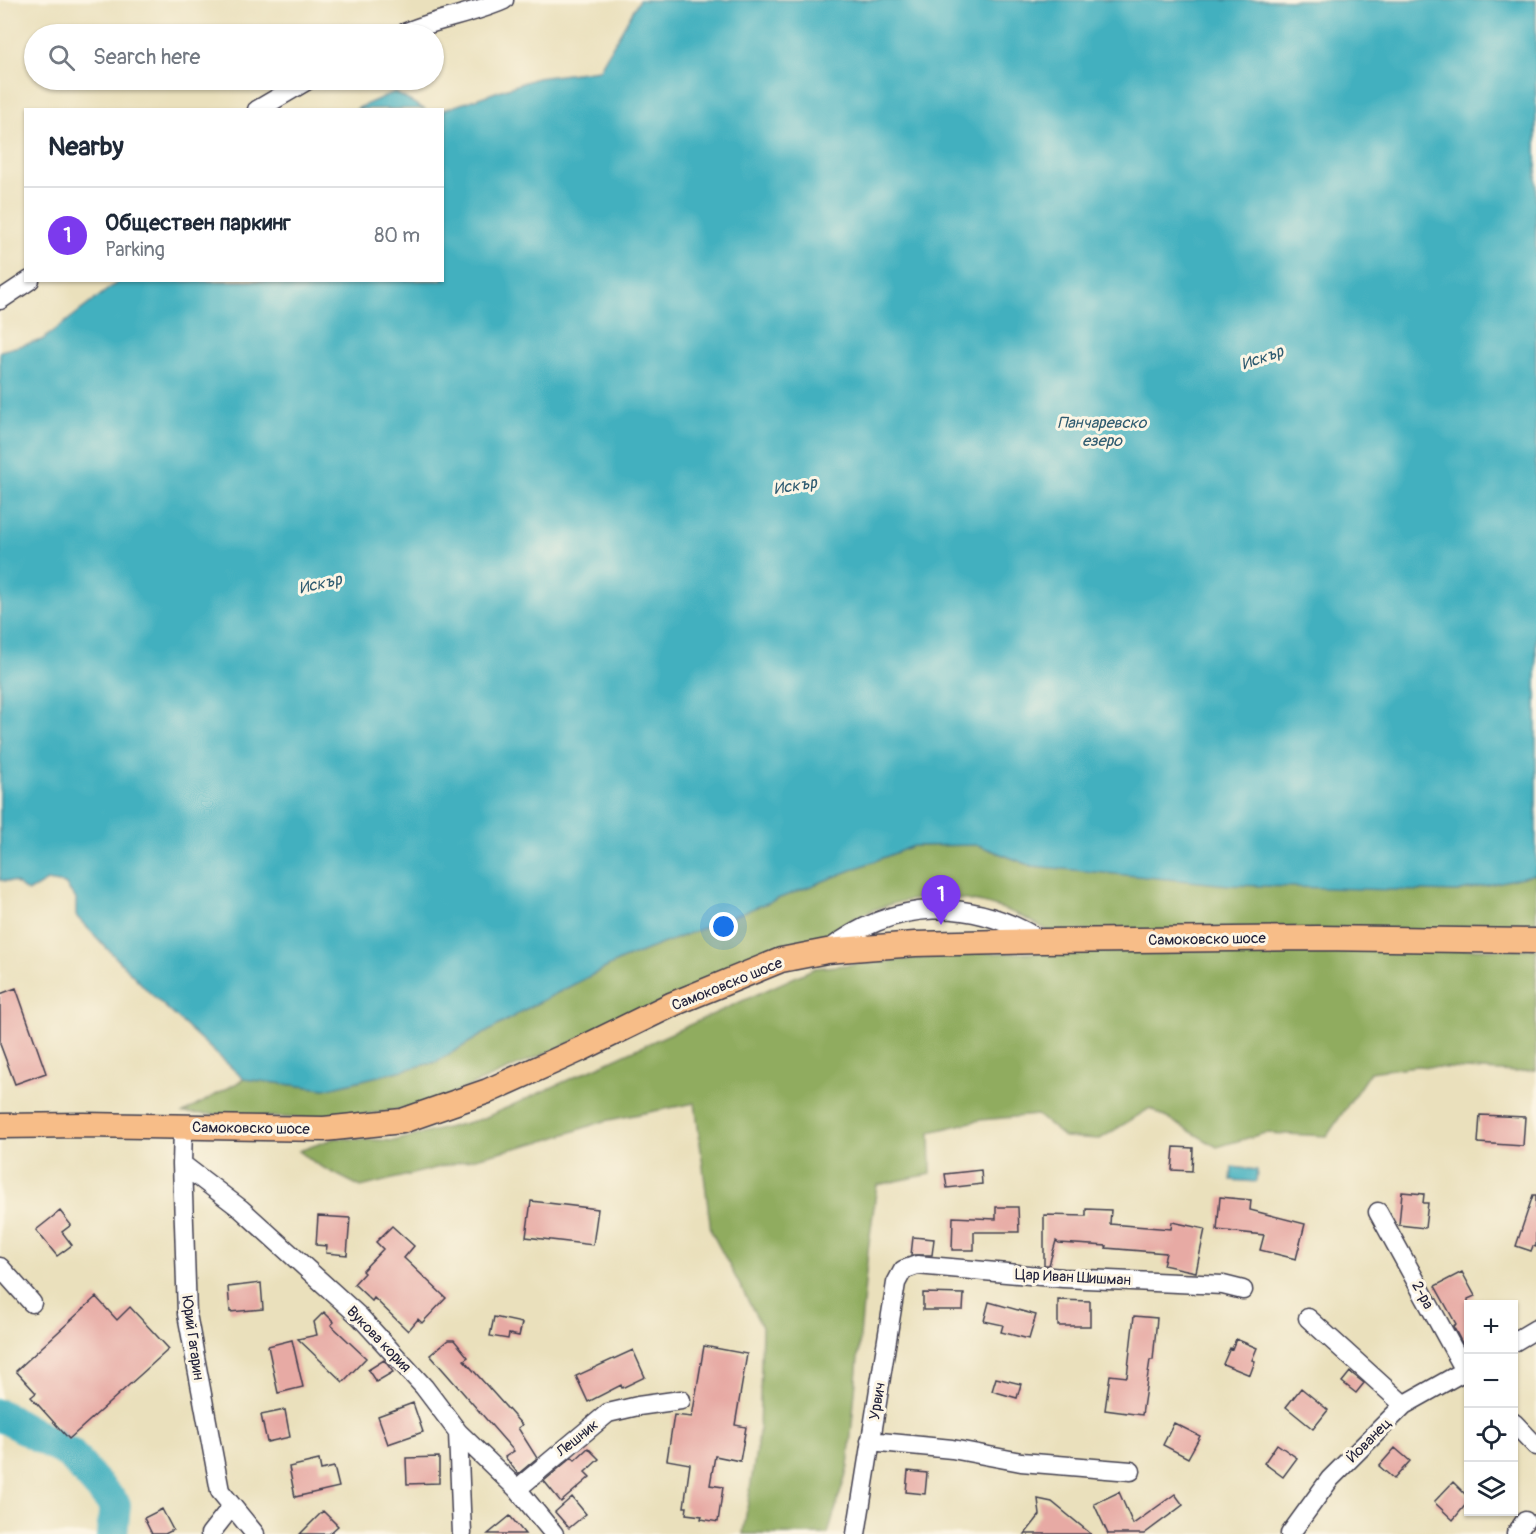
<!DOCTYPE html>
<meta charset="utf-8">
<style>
body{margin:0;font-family:Pangolin,sans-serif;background:#f6f6f7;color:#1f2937}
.controls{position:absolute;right:18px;bottom:18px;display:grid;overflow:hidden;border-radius:0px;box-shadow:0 2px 4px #0004}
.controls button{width:54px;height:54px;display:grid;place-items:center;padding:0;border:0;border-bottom:2px solid #e0e1e3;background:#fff;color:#1f2937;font:30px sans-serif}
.you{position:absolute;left:724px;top:927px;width:21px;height:21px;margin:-15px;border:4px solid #fff;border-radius:50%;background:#1a73e8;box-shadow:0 0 0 9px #1a73e833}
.badge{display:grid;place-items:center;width:39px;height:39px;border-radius:50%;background:#7c3aed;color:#fff;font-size:20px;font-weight:700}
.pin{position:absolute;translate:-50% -50px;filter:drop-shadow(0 2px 3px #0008)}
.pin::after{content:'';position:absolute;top:32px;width:21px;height:18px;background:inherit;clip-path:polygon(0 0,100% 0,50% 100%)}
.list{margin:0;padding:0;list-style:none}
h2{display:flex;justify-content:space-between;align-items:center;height:78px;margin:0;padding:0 24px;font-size:26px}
h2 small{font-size:20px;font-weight:400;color:#747a83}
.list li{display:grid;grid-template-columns:39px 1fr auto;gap:18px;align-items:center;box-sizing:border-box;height:96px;padding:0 24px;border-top:2px solid #e0e1e3}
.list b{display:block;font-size:22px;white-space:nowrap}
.list p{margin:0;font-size:20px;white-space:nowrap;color:#747a83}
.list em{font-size:20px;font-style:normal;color:#747a83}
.icon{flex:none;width:33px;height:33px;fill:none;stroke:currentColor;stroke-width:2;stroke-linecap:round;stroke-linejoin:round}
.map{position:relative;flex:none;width:1536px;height:1534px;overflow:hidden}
.search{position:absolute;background:#fff;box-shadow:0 2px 4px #0004;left:24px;top:24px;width:420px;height:66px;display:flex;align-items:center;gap:15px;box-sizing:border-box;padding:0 21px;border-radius:33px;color:#747a83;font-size:22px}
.panel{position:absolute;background:#fff;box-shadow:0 2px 4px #0004;left:24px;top:108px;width:420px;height:174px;border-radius:0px}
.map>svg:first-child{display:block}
.forest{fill:#90ac5f;stroke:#59674d;stroke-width:1.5}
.water{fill:#42b0bf;stroke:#32697d;stroke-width:1.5}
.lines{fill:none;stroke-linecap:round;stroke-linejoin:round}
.river{stroke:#42b0bf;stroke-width:32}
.building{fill:#e7aaa4}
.minor-casing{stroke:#403e4e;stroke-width:21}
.major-casing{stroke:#403e4e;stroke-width:27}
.minor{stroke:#fff;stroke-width:18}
.major{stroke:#f7bd88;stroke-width:24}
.labels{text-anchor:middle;stroke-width:6;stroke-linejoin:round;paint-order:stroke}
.street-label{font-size:15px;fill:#22223b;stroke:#fcf5e5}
.water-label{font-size:16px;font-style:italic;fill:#2f5b70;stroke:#fcf5e5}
</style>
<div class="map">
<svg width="1536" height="1534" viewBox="0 0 1536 1534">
<rect width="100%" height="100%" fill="#fcf5e5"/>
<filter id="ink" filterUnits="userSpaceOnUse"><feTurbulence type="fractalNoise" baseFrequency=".0167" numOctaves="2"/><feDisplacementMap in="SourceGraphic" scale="12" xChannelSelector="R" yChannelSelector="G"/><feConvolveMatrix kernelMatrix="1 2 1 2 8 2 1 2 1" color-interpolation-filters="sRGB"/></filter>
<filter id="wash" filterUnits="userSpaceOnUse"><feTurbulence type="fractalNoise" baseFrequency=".008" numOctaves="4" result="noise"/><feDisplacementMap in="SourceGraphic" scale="24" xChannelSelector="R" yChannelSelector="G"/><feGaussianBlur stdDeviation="1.35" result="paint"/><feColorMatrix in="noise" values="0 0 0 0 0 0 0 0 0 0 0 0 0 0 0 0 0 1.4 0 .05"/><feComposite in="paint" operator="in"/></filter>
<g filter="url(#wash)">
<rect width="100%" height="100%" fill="#eae0bc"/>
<!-- forest -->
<path class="forest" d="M978,845l54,21 425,26 79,-18v57h-488c-52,-33 -115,-44 -175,-21 -12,5 -25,11 -36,19 -5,3 -10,8 -15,10 -13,7 -30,9 -44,13l-342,149 -50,11 -66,7 -137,-6 61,-34 81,10 111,-27 90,-53 95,-49 292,-114z
M1536,949v121l-20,2 -100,-6 -46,6 -43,64 -62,-3 -48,14 -67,-39 -50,31 -36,-2 -27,-22 -57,5 -50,12 1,42 -54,11 -9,65 -20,217 -20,67h-85l16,-102 3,-105 -51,-96 -16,-128 -91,18 -53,18 -190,48 -43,-22 -19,-14 36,-13 59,3 88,-22 333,-151 157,-15h93l132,-3z"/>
<!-- water -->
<path class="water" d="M639,0h897v874l-79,18 -227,-7 -198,-19 -54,-21 -65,1 -292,114 -95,49 -90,53 -111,27 -81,-10 -94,-86 -74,-77v-17l-11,-15 -18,-3 -19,11 -14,-10 -14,-2v-529l42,-11 77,-59 323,-1 1,-170 94,-32 62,-8z
M394,92l30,17h-68z
M1232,1167l25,3 -1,12 -25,-2z"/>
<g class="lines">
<!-- river -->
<path class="river" d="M0,1415l70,39 45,51 -3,29"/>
</g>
<g id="blocks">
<!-- building -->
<path class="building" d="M16,988l30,85 -31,11 -15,-40v-50z
M1480,1115l45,2 -2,29 -45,-3z
M1174,1147l19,1 -1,23 -20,-1z
M981,1170l1,14 -35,4 -2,-14z
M1402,1192l22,2 -1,9h5l-3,25 -26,-3z
M1533,1195h3v52l-3,-1 -2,5 -15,-5z
M1220,1197l31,3 -1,10 55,14 -9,35 -36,-9 4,-15 -47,-5z
M531,1201l67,8 -5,36 -67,-8z
M996,1207h22l1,25h-45v18h-22l1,-33 43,2z
M1086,1209l25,1 -1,14 61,5 1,-7 33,7 -9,43 -33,-7 3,-12 -60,-5 1,-2 -48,-3 -3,-2 -7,24h-5v-50l42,1z
M60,1211l11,14 -9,7 10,13 -15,11 -21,-26z
M318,1216l32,2 -3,37 -21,-2 1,-7 -11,-1z
M392,1226l22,20 -10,12 42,40 -24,25 -4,-4 -10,12 -34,-33 -2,3 -18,-17 10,-11 -2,-2 21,-22 -7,-7z
M913,1237l21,2 -2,16h-21z
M1462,1272l13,24 -7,3v55l-15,-28 3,-2 -21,-38z
M261,1283l2,26 -33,3 -2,-25z
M923,1293l41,1 -1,16h-40z
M96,1297l21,23 13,-13 39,42 -100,90 -38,-42 5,-4 -20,-22z
M1058,1300l32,1v25h-32z
M989,1302l47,13 -7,24 -28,-7 2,-7 -19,-4z
M324,1312l10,10 -3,3 35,33 -23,24 -45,-43 19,-4 -3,-13z
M1134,1316l23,2 -4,42h-3l-8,55 -37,-5 5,-35 17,2z
M494,1317l28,6 -3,13 -10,-2 -1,5 -18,-3z
M1236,1339l21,9 -5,12 3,1 -5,14 -27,-11 7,-16 2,1z
M292,1340l11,47 -25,6 -10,-47z
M448,1340h6l14,17 -4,3 58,65 -4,3 19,30 -19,16 -13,-17 9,-6 -84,-96z
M704,1346l43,8 -12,71 11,2 -6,34 -25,-5 -5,29 13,2 -5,35 -17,-3 1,-3 -16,-2 1,-7h-3l6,-43 -23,-4 7,-45 18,2z
M633,1350l12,27 -23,11 -1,-3 -33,17 -12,-26z
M384,1360l9,12 -17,10 -8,-12z
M1350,1372l14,11 -8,10 -14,-11z
M996,1378l25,6 -4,14 -25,-7z
M1301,1388l27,22 -15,19 -27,-22z
M413,1403l10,29 -35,12 -10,-28z
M285,1410l5,27 -23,5 -6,-27z
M1174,1423l26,13 -12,22 -25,-13z
M1277,1444l20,14 -14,19 -19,-14z
M588,1448l11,11 -14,13 5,5 -29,25 -17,-21 28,-24 3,3z
M1395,1448l15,13 -16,18 -15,-13z
M439,1457v26l-32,1 -1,-26z
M319,1460l2,10 13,-3 5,20 -44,10 -6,-30z
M908,1471l19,2 -2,21 -19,-2z
M1453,1482l15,15v5l-15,18 -19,-18z
M1119,1492l14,32 42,-30 8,11 -39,29h-36l-14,-30z
M572,1497l14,17 -17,14 -14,-16z
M1038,1499l14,3 39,32h-66l15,-19z
M162,1509l11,21 -8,4h-13l-8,-16z
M323,1511l15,15 -9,8h-29z
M510,1516l15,18h-37z"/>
</g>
</g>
<g filter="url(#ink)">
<use href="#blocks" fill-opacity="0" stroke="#403e4e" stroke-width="1.5"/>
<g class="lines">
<defs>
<path id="minor" d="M402,34c32,-15 69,-19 102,-34
M257,110l51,-30
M0,300l30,-20
M827,951c67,-52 143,-55 215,-10
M183,1127l-1,37 5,150 33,177 35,43
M182,1164l59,45 119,108 64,70 34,45 59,57 37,45
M1378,1212l90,164
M0,1267l32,36
M1308,1318l96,87
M1514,1342l22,-13
M1514,1423l22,23
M458,1432l4,102
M870,1441l82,8 69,13 110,9
M517,1489l91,-76 30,-7 43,-6
M210,1534l22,-28
M856,1534l40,-251 7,-13 14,-5 146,13 160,7 20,5
M1290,1534l40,-55 74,-74 64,-36
M1516,1534l9,-13"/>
<path id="major" d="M0,1126l84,-1 240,4 78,-8 86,-30 93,-42 92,-45 108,-44 46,-9 88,-7 127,-3 277,-3 217,3"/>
</defs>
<!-- minor casing -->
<use href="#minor" class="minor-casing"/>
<!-- major casing -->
<use href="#major" class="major-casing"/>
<!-- minor -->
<use href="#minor" class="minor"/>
<!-- major -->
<use href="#major" class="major"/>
</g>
</g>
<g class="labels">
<!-- street labels -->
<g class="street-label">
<text transform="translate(1207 939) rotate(-1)" y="5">Самоковско шосе</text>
<text transform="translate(727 984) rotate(-22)" y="5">Самоковско шосе</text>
<text transform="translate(251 1128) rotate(1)" y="5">Самоковско шосе</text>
<text transform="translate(1073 1277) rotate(3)" y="5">Цар Иван Шишман</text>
<text transform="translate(1423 1295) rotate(62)" y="5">2-ра</text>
<text transform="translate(193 1338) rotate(82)" y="5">Юрий Гагарин</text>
<text transform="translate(379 1339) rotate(46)" y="5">Вукова кория</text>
<text transform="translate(877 1401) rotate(-81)" y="5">Урвич</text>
<text transform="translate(577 1438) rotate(-39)" y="5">Лешник</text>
<text transform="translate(1369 1440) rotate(-45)" y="5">Йованец</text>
</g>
<!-- water labels -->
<g class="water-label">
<text transform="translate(1262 357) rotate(-19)" y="6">Искър</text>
<text x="1102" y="428">Панчаревско<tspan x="1102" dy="18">езеро</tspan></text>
<text transform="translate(795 485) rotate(-9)" y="6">Искър</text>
<text transform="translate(320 583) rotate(-13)" y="6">Искър</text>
</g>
</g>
</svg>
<div class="controls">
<button>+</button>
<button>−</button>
<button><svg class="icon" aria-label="locate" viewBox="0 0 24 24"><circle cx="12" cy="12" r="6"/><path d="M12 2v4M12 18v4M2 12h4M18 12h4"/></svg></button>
<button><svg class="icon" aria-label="layers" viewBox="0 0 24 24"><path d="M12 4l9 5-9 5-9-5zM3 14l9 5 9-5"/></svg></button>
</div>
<div class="you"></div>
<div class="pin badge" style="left:941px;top:925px">1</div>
<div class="search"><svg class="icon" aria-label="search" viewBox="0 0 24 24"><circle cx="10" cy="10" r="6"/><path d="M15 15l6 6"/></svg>Search here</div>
<section class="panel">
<h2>Nearby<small></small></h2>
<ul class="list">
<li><span class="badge">1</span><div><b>Обществен паркинг</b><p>Parking</p></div><em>80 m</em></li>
</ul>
</section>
</div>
